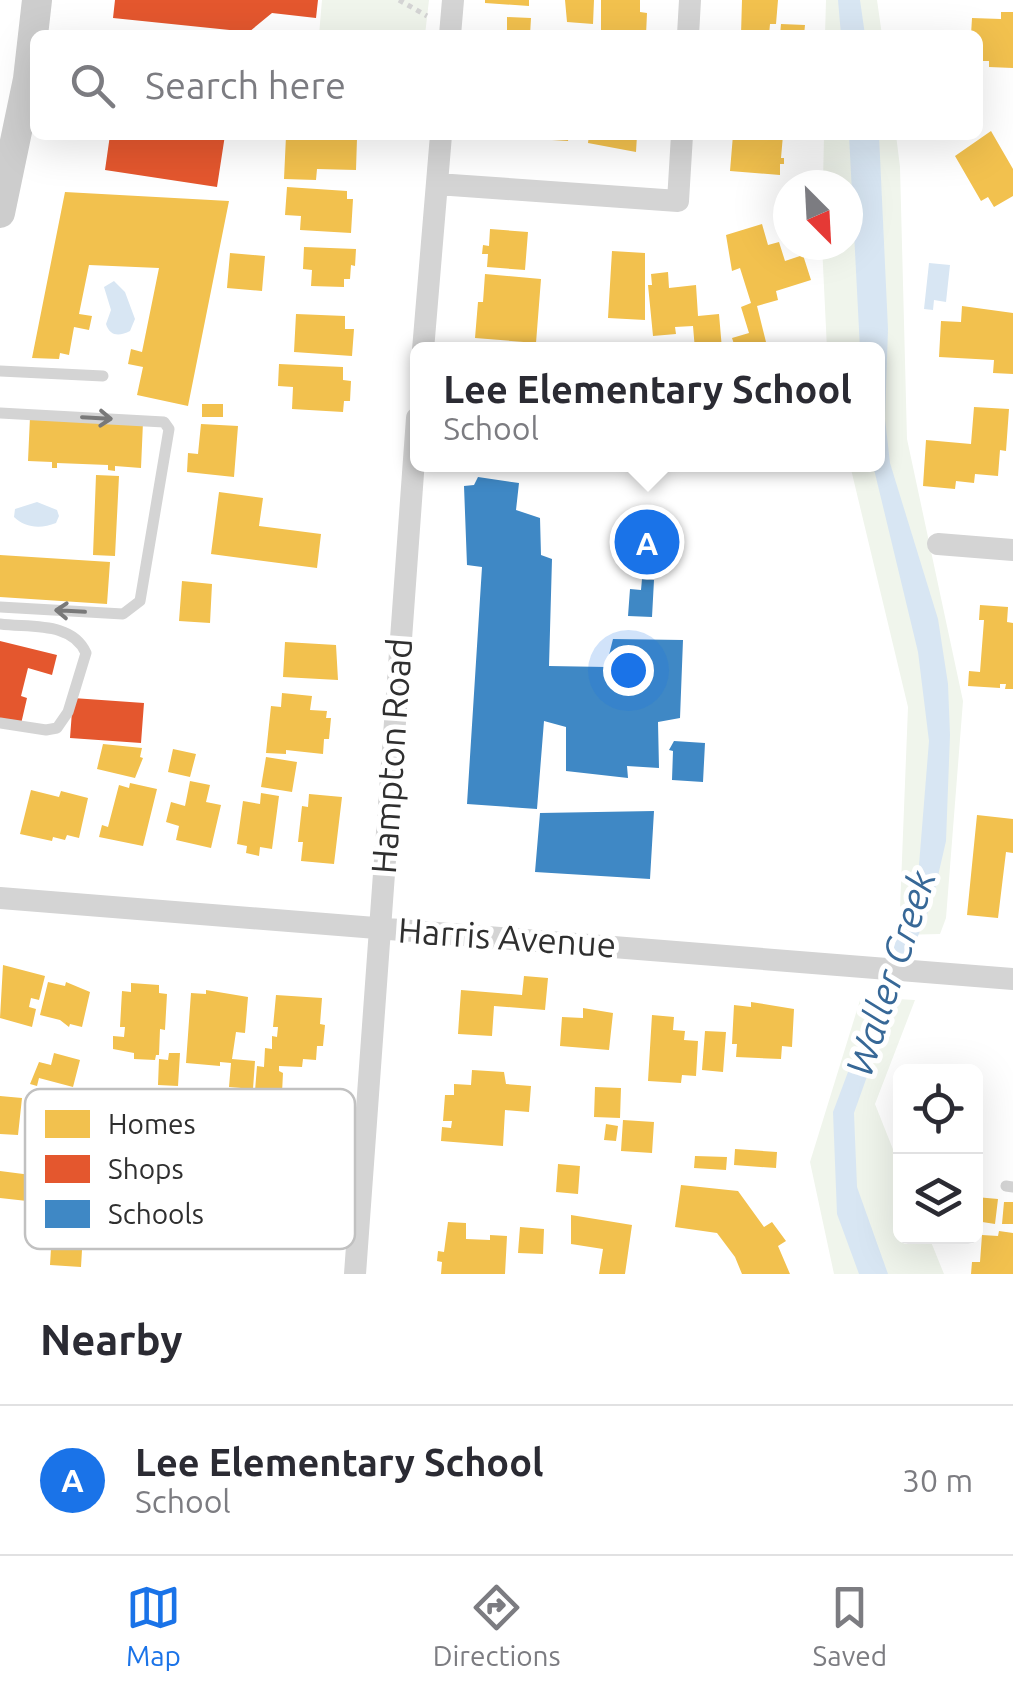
<!DOCTYPE html>
<style>
body{margin:0;font-family:Ubuntu,sans-serif;background:#f2f2f3;color:#2b2b33}
.controls{position:absolute;right:30px;bottom:30px;display:grid;overflow:hidden;border-radius:15px;box-shadow:0 10px 40px #0002}
.controls button{width:90px;height:90px;display:grid;place-items:center;padding:0;border:0;border-bottom:2px solid #e1e1e2;background:#fff;color:#2b2b33;font:50px sans-serif}
.compass{position:absolute;left:773px;top:170px;width:90px;height:90px;border-radius:50%;background:#fff;box-shadow:0 10px 40px #0002;rotate:156deg}
.you{position:absolute;left:628px;top:670px;width:35px;height:35px;margin:-25px;border:8px solid #fff;border-radius:50%;background:#1a73e8;box-shadow:0 0 0 15px #1a73e833}
.badge{display:grid;place-items:center;width:65px;height:65px;border-radius:50%;background:#1a73e8;color:#fff;font-size:32px;font-weight:700}
.pin{position:absolute;translate:-50% -50%;border:5px solid #fff;box-shadow:0 2px 10px #0006}
.popup{position:absolute;left:410px;top:342px;width:475px;height:130px;box-sizing:border-box;display:grid;place-content:center;border-radius:15px;background:#fff;filter:drop-shadow(0 2px 8px #0005);font-size:32px;white-space:nowrap;color:#7c7c81}
.popup b{font-size:38px;color:#2b2b33}
.popup::after{content:'';position:absolute;left:50%;top:100%;margin-left:-20px;border:20px solid transparent;border-top-color:#fff}
.list{margin:0;padding:0;list-style:none}
h2{display:flex;justify-content:space-between;align-items:center;height:130px;margin:0;padding:0 40px;font-size:42px}
h2 small{font-size:32px;font-weight:400;color:#7c7c81}
.list li{display:grid;grid-template-columns:65px 1fr auto;gap:30px;align-items:center;box-sizing:border-box;height:150px;padding:0 40px;border-top:2px solid #e1e1e2}
.list b{display:block;font-size:38px;white-space:nowrap}
.list p{margin:0;font-size:32px;white-space:nowrap;color:#7c7c81}
.list em{font-size:32px;font-style:normal;color:#7c7c81}
.icon{flex:none;width:55px;height:55px;fill:none;stroke:currentColor;stroke-width:2;stroke-linecap:round;stroke-linejoin:round}
.map{position:relative;flex:none;width:1013px;height:1274px;overflow:hidden}
.search{position:absolute;background:#fff;box-shadow:0 10px 40px #0002;left:30px;right:30px;top:30px;height:110px;display:flex;align-items:center;gap:25px;box-sizing:border-box;padding:0 35px;border-radius:15px;color:#7c7c81;font-size:38px}
.sheet{height:280px;background:#fff}
nav{display:flex;justify-content:space-around;align-items:center;box-sizing:border-box;height:140px;border-top:2px solid #e1e1e2;background:#fff;font-size:28px;color:#7c7c81}
nav a{display:grid;justify-items:center;gap:5px}
nav .on{color:#1a73e8}
.map>svg:first-child{display:block}
.green{fill:#f0f5ec}
.water{fill:#d8e6f3}
.homes{fill:#f2c14e}
.shops{fill:#e4572e}
.schools{fill:#3f88c5}
.lines{fill:none;stroke-linecap:round;stroke-linejoin:round}
.path{stroke:#d4d4d4;stroke-width:5;stroke-dasharray:5 5;stroke-linecap:butt}
.service{stroke:#d4d4d4;stroke-width:11}
.minor{stroke:#d4d4d4;stroke-width:22}
.secondary{stroke:#cdcdcd;stroke-width:30}
.oneway{stroke:#797979}
.labels{text-anchor:middle;stroke-width:10;stroke-linejoin:round;paint-order:stroke}
.street-label{font-size:35px;fill:#2f2f2f;stroke:#fff}
.water-label{font-size:38px;font-style:italic;fill:#376897;stroke:#fff}
.key{fill:#fff;stroke:#c1c1c1;stroke-width:2.5}
.key-label{font-size:28px;fill:#2f2f2f}
</style>
<div class="map">
<svg width="1013" height="1274" viewBox="0 0 1013 1274">
<rect width="100%" height="100%" fill="#fff"/>
<!-- green -->
<path class="green" d="M322,0h107l-4,35h-106z
M826,0h51l5,35h-57z
M824,135h72l4,32 7,272 56,262 -17,217 -6,16 -41,1 9,-228 -58,-242 27,-1v-114l-50,-1 -5,-104h26v-60h-25z
M861,997l54,3 -40,104 25,63v69l29,1 15,37h-110l-24,-112z"/>
<!-- water -->
<path class="water" d="M838,0h22l5,35h-24z
M849,135h30l9,194 -3,90 5,44 48,156 10,65 2,51 -4,106 -14,61 -21,51 -57,160 3,74 31,87h-29l-22,-60 -4,-102 58,-155 28,-92 10,-124 -11,-89 -45,-187 4,-1v-114l-17,-1z
M929,263l21,2 -4,37 -12,-2 -1,10 -9,-1z
M114,281l11,11 10,27 -5,12c-10,5 -20,6 -24,-7l5,-14 -7,-23z
M37,502l20,8 2,6 -3,7c-15,6 -31,5 -42,-6l1,-8z"/>
<!-- homes -->
<path class="homes" d="M485,0h44v6l-44,-3z
M565,0h29l-1,24 -26,-2z
M601,0h39v12l7,1 -1,22h-45z
M742,0h36l-2,24h-6l-1,11h-28z
M1001,12h12v56l-24,-1v-6h-11v-26h-7l1,-17 29,1z
M507,17l24,1 -1,17h-23z
M781,24l24,1 -1,10h-24z
M991,131l22,38v27l-19,11 -6,-10 -7,4 -26,-45z
M536,135h33l-1,6 -32,-2z
M589,135h48l-1,17 -48,-9z
M733,135h50l-2,23h3v6h-4v11l-50,-4z
M286,136l71,2 -1,32 -39,-1 -1,11 -32,-1z
M287,187l60,4v8h6l-2,34 -51,-3 1,-14 -16,-1z
M65,192l164,9 -41,205 -51,-11 6,-28 -15,-3 3,-15 11,3 17,-84 -70,-3 -10,49 13,2 -3,14 -15,-3 -5,28 -9,-2 -1,6 -27,-1z
M762,224l6,21 11,-3 6,19 18,-6 8,25 -35,11 2,9 -21,6 11,44h-32l-4,-12 17,-5 -8,-26 10,-4 -11,-35 -8,3 -6,-36z
M490,229l38,3 -3,38 -38,-3 1,-13h-6l1,-9 6,1z
M304,247l52,2 -1,17 -4,-1 -1,14h-6v8l-33,-1 1,-16 -9,-1z
M612,251l33,2v67l-37,-2z
M230,253l35,3 -3,35 -35,-3z
M668,272l1,16 27,-3 2,31 21,-2 3,35 -27,1 -2,-24 -18,1 1,7 -23,2 -5,-51h4l-1,-11z
M485,274l56,5 -5,64 -61,-5 3,-36h5z
M962,306l51,7v61l-20,-1 1,-13 -55,-3 2,-36 20,1z
M296,314l49,2v13h9l-2,27 -58,-4z
M279,364l64,3v13l8,1 -1,20h-6l-1,11 -51,-3 1,-22 -15,-1z
M202,404h21v13h-21z
M974,407l35,2 -3,42 -6,-1 -2,26 -23,-2 -1,9 -18,-2 -1,8 -32,-3 3,-46 45,4z
M30,417l113,5 -2,46 -26,-2v5l-7,-1v-5l-51,-2v5h-5v-6l-24,-1z
M201,424l37,2 -4,51 -47,-5 1,-19 10,1z
M96,475l23,1 -4,80 -22,-1z
M219,492l44,6 -4,28 62,8 -4,34 -106,-14z
M0,555l110,7 -3,42 -107,-7z
M182,581l30,3 -2,39 -31,-2z
M980,605l28,2 -1,15 6,1v66h-8l1,-5h-6v4l-32,-2 1,-15 11,1 4,-52h-5z
M285,642l51,3 2,35 -55,-3z
M282,693l30,3 -2,14 17,1 -1,7h5l-2,21h-5l-1,15 -37,-4v4l-20,-1 5,-47 10,1z
M103,744l39,4 -2,9 3,1 -8,20 -38,-9z
M173,749l23,5 -6,23 -22,-5z
M266,757l31,5 -5,30 -31,-5z
M190,781l20,4 -4,17 15,3 -10,43 -35,-8 3,-14 -13,-4 5,-20 14,4z
M130,783l27,6 -14,57 -44,-9 3,-12 6,2 11,-42 10,3z
M31,790l28,7 2,-6 27,7 -9,40 -12,-3 -2,5 -12,-3 -1,4 -32,-7z
M261,793l18,3 -7,53 -12,-2 -1,9 -13,-3 1,-7 -10,-2 6,-43 17,3z
M309,794l33,3 -8,67 -33,-3 2,-19h-5l4,-36 6,1z
M977,815l36,4v34l-7,-1 -8,66 -31,-3z
M3,965l42,11 -6,24 -8,-2 -2,9 7,2 -4,18 -32,-9z
M524,976l24,2 -3,32 -51,-4 -2,30 -34,-2 3,-44 61,5z
M48,982l17,4 1,-4 24,10 -8,35 -12,-3 -1,3 -9,-7 -20,-5z
M131,983l28,2v8l8,1 -2,36 -5,-1 -1,26h-3l-1,5 -21,-1v-6l-21,-4v-13l11,1 1,-10h-5l2,-36 9,1z
M206,990l42,7 -3,36 -9,-1 -4,27 23,2 -2,28 -24,-2 2,-24 -11,-1v4l-34,-3 5,-70 15,1z
M276,995l46,3 -2,26 5,1 -2,21h-6l-1,14 -13,-1 -1,8 -23,-1v5l4,2 -1,20 -27,-2 2,-25 7,1 1,-19 7,1v-13l5,1 1,-10h-5z
M751,1002l43,7 -2,38 -10,-1 -1,13 -45,-2 1,-13h-5l2,-39 17,2z
M583,1008l30,5 -4,37 -49,-4 2,-29 21,1z
M652,1015l22,2 -1,13 12,1 -1,9 14,1 -2,35 -14,-1 -1,8 -33,-2z
M705,1031l21,1 -3,40 -21,-2z
M54,1053l26,7 -7,27 -34,-9 -2,8 -7,-2 9,-22 12,3z
M169,1053h11l-2,33 -20,-1 1,-26 9,1z
M472,1070l32,2 2,12 25,2 -2,26 -24,-2 -2,36 -62,-5 1,-14 9,1 1,-7h-9l2,-26h9v-11l17,1z
M595,1087l26,1 -1,30 -26,-1z
M51,1095l47,11 -9,38 -47,-11z
M0,1096l22,2 -4,37 -18,-1z
M189,1100l27,2 -2,26 -18,-1 -3,27 -31,-4 1,-7 -8,-1 1,-19 31,1z
M623,1120l31,2 -2,31 -31,-2z
M606,1124l12,2 -2,15 -12,-1z
M735,1149l42,3 -1,16 -42,-3z
M695,1156l32,1 -1,13 -32,-2z
M260,1161l21,3 -3,31 -26,-3 4,-24h3z
M558,1164l22,2 -2,28 -22,-2z
M0,1171l31,4 -4,26 -27,-3z
M681,1185l57,6 26,36 8,-5 14,19 -8,5 12,28h-48l-7,-17 -18,-24 -42,-6z
M976,1197l22,2 -3,25 -19,-3z
M1004,1202h9v22h-11z
M571,1215l61,10 -7,49h-26l4,-25 -32,-5z
M448,1222l18,1v16l24,1v-5l17,1 -2,38h-64l1,-12 -5,-1 1,-10 6,1z
M520,1227l24,2 -1,25 -25,-1z
M999,1231l14,2v41h-42l1,-12h8l2,-27 16,1z
M52,1232l31,1 -2,34 -31,-2z"/>
<!-- shops -->
<path class="shops" d="M115,0h203l-2,18 -44,-5 -23,19 -136,-14z
M110,135h115l-8,52 -112,-17z
M0,641l57,14 -5,20 -24,-7 -7,28 6,2 -6,26 -21,-6z
M73,698l71,5 -3,40 -71,-5z"/>
<!-- schools -->
<path class="schools" d="M478,477l41,6 -3,27 24,8 1,37 11,4 -3,107 57,1 7,-28 70,1 -3,78 -22,4 1,46 -32,-2 1,12 -62,-7v-44l-22,-6 -7,88 -70,-5 15,-237 -15,-2 -3,-79 10,-1z
M642,579l12,1 -2,37 -24,-1 2,-27 11,1z
M674,741l31,2 -2,39 -31,-2 1,-29 -4,-1z
M654,811l-4,68 -115,-7 5,-59z"/>
<g class="lines">
<!-- path -->
<path class="path" d="M399,0l28,16"/>
<!-- service -->
<path class="service" d="M0,371l103,5
M0,413l164,9 5,7 -29,172 -17,13 -123,-7
M0,624c29,4 72,-3 86,29l-18,59 -11,16 -11,2 -46,-7
M1006,1186l7,1"/>
<!-- minor -->
<path class="minor" d="M450,35l3,-35
M688,35l2,-35
M437,184l241,17 4,-66
M423,350l18,-215
M938,544l75,6
M0,898l1013,81
M355,1274l62,-856"/>
<!-- secondary -->
<path class="secondary" d="M0,213l28,-134 9,-79"/>
</g>
<!-- one-way arrows -->
<defs><path id="oneway-shaft" d="M-6 0H5M1.5-3L5.5 0L1.5 3" fill="none" stroke-width="1.6" stroke-linecap="round" stroke-linejoin="round" transform="scale(2.5)"/></defs>
<g class="oneway">
<use href="#oneway-shaft" transform="translate(97 418) rotate(3)"/>
<use href="#oneway-shaft" transform="translate(70 611) rotate(-177)"/>
</g>
<g class="labels">
<!-- street labels -->
<g class="street-label">
<text transform="translate(392 756) rotate(-86)" y="12">Hampton Road</text>
<text transform="translate(507 938) rotate(4)" y="12">Harris Avenue</text>
</g>
<!-- water labels -->
<g class="water-label">
<text transform="translate(891 973) rotate(-72)" y="13">Waller Creek</text>
</g>
</g>
<!-- legend -->
<rect x="25" y="1089" width="330" height="160" rx="15" class="key"/>
<rect x="45" y="1110" width="45" height="28" fill="#f2c14e"/>
<rect x="45" y="1155" width="45" height="28" fill="#e4572e"/>
<rect x="45" y="1200" width="45" height="28" fill="#3f88c5"/>
<g class="key-label">
<text x="108" y="1134">Homes</text>
<text x="108" y="1179">Shops</text>
<text x="108" y="1224">Schools</text>
</g>
</svg>
<div class="controls">
<button><svg class="icon" aria-label="locate" viewBox="0 0 24 24"><circle cx="12" cy="12" r="6"/><path d="M12 2v4M12 18v4M2 12h4M18 12h4"/></svg></button>
<button><svg class="icon" aria-label="layers" viewBox="0 0 24 24"><path d="M12 4l9 5-9 5-9-5zM3 14l9 5 9-5"/></svg></button>
</div>
<svg class="compass" viewBox="-18 -18 36 36"><path d="M0-13l5 13h-10z" fill="#e53935"/><path d="M0 13l5-13h-10z" fill="#7c7c81"/></svg>
<div class="you"></div>
<div class="pin badge" style="left:647px;top:542px">A</div>
<div class="popup"><b>Lee Elementary School</b>School</div>
<div class="search"><svg class="icon" aria-label="search" viewBox="0 0 24 24"><circle cx="10" cy="10" r="6"/><path d="M15 15l6 6"/></svg>Search here</div>
</div>
<section class="sheet">
<h2>Nearby<small></small></h2>
<ul class="list">
<li><span class="badge">A</span><div><b>Lee Elementary School</b><p>School</p></div><em>30 m</em></li>
</ul>
</section>
<nav>
<a class="on"><svg class="icon" aria-label="map" viewBox="0 0 24 24"><path d="M3 6l6-2 6 2 6-2v14l-6 2-6-2-6 2zM9 4v14M15 6v14"/></svg>Map</a>
<a><svg class="icon" aria-label="directions" viewBox="0 0 24 24"><path d="M12 3l9 9-9 9-9-9zM9 14v-3h6M13 9l2 2-2 2"/></svg>Directions</a>
<a><svg class="icon" aria-label="saved" viewBox="0 0 24 24"><path d="M7 4h10v16l-5-4-5 4z"/></svg>Saved</a>
</nav>
